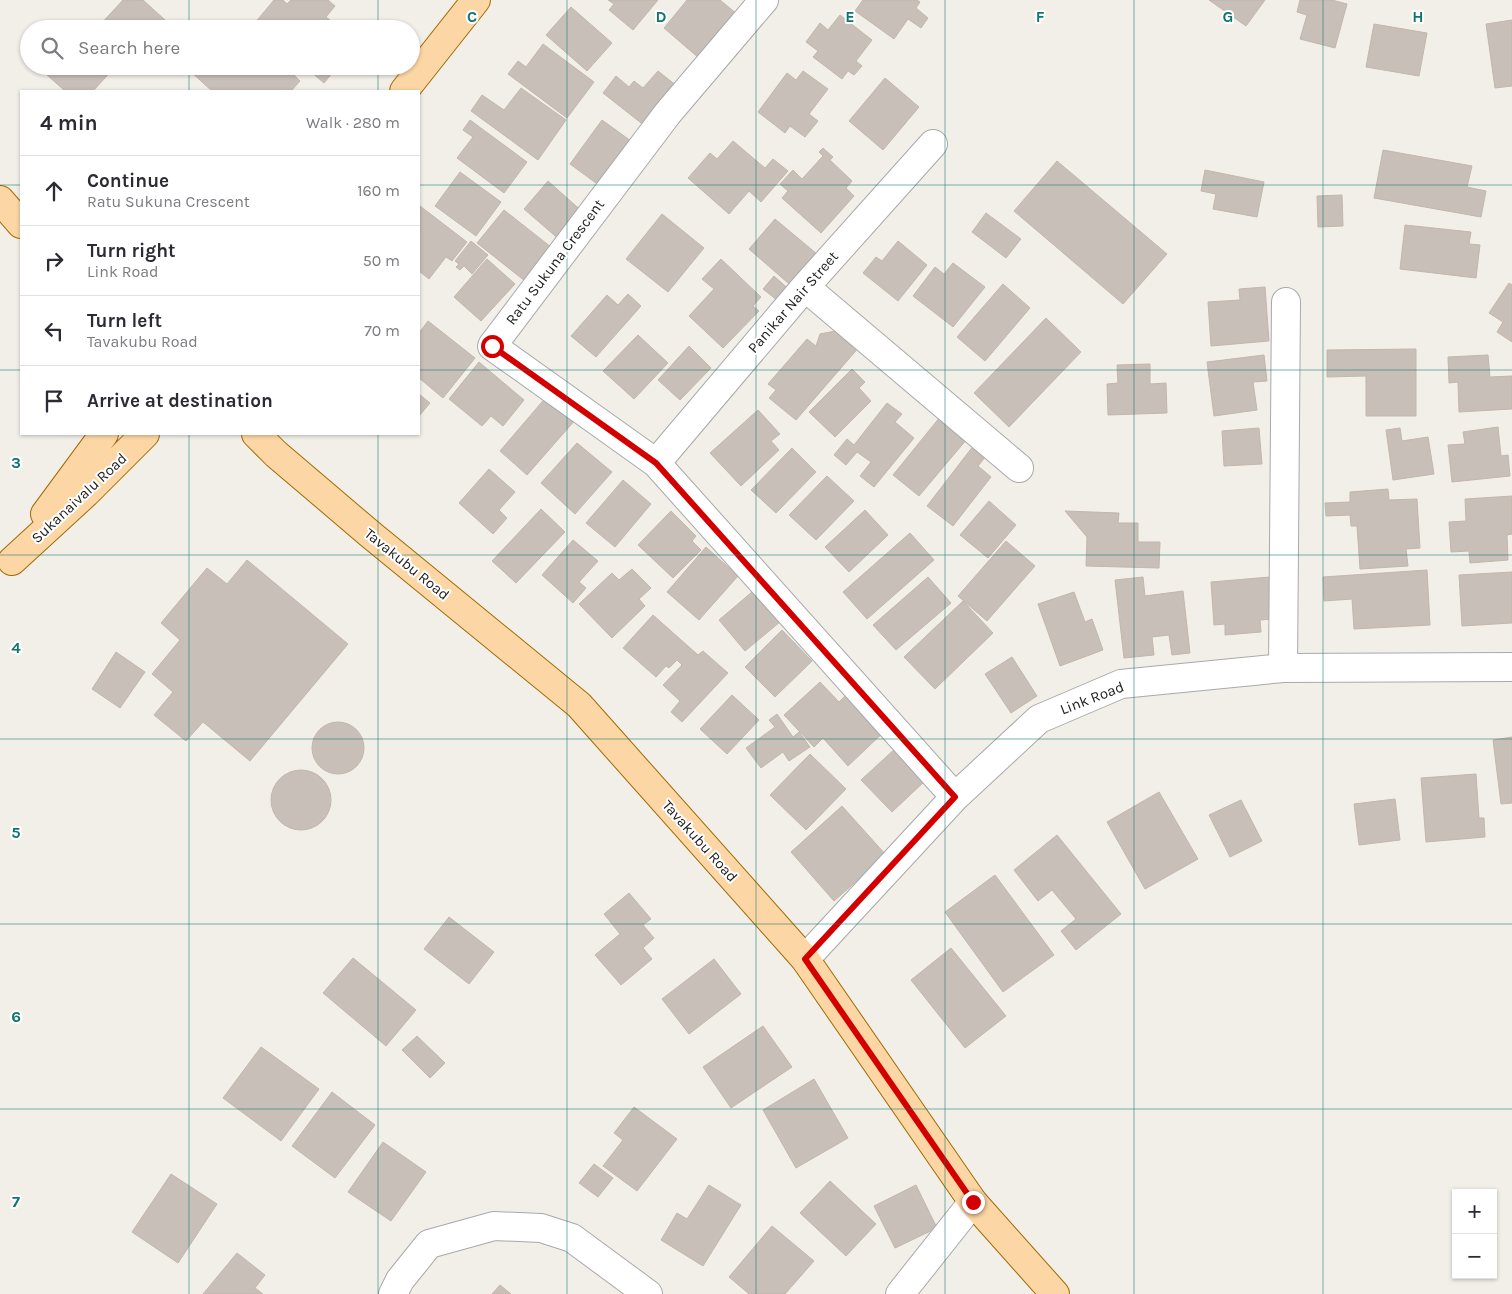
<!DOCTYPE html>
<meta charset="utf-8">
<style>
body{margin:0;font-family:Karla,sans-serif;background:#f7f7f7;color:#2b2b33}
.controls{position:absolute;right:15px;bottom:15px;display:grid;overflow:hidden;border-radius:0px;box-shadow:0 1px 4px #0004}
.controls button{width:45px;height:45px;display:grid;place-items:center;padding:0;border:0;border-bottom:1px solid #e1e1e2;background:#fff;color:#2b2b33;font:25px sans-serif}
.stop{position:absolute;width:15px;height:15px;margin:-11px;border:4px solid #d40000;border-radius:50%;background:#fff}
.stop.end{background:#d40000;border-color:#fff;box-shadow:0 1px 5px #0008}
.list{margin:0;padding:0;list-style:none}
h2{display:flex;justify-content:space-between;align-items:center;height:65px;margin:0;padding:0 20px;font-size:21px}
h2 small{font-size:16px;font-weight:400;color:#7c7c81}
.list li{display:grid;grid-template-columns:32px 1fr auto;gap:15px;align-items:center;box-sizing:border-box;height:70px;padding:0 20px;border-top:1px solid #e1e1e2}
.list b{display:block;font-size:19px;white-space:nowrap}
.list p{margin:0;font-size:16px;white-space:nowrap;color:#7c7c81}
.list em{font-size:16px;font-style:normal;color:#7c7c81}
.icon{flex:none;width:28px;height:28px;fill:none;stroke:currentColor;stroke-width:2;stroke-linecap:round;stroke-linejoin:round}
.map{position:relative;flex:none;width:1512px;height:1294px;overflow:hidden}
.search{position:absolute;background:#fff;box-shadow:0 1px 4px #0004;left:20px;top:20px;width:400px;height:55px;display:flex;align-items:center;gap:12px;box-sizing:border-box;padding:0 18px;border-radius:28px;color:#7c7c81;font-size:19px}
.panel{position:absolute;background:#fff;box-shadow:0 1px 4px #0004;left:20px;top:90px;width:400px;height:345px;border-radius:0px}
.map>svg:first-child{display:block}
.building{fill:#c7bfb8;stroke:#c4b6ab}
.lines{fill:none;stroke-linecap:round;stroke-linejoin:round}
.minor-casing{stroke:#a9a9a9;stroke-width:30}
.major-casing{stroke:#a06b00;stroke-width:30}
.minor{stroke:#fff;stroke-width:28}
.major{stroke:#fcd6a4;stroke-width:28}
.route{stroke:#d40000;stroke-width:6}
.grid{fill:none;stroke:#0f766e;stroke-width:1;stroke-opacity:0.55}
.labels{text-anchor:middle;stroke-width:4;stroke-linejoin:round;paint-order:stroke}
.street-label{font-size:15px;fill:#222;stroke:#fff}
.grid-label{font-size:16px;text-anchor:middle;font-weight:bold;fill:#0f766e;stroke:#fff;stroke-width:4;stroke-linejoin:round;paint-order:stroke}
</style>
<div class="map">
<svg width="1512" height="1294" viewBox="0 0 1512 1294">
<rect width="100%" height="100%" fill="#f2efe9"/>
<!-- building -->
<path class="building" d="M123,0h20l32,29h-75l-2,-2z
M274,0h9l4,4 4,-4h37l7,6 -9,11 15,12h-82l-5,-5z
M608,0h50l-25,30 -24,-20 5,-6z
M687,0h33l17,14 -37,45 -36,-31z
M863,0h54l3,2 -4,6 12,10 -7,10 -13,-9 -14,20 -39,-28z
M1209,0h56l-19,26z
M1300,0h32l15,4 -12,44 -35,-9 7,-24 -10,-3z
M571,7l41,36 -25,28 -41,-36z
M840,15l32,25 -16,21 6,5 -8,9 -6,-4 -6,8 -29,-22 5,-6 -12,-9 14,-19 8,7z
M1512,20v66l-17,2 -9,-64z
M1374,24l53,9 -8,43 -53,-9z
M543,44l51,38 -27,36 -59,-44 10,-13 8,6z
M55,66h61l-23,25h-28l-18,-16z
M195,66h75l3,3 3,-3h9l15,15 -9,10h-79l-22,-20z
M304,66h34l-14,17z
M658,71l24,19 -32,40 -47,-37 13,-17 13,11 5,-6 9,7z
M803,71l25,18 -19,25 9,7 -13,16 -15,-11 -5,7 -27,-21 29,-39 9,7z
M885,78l34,29 -36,43 -34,-29z
M521,88l45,32 -28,40 -67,-49 11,-16 22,15z
M470,120l57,42 -23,31 -47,-35 16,-21 -10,-7z
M602,120l29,21 -31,45 -30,-22z
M733,141l32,27 8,-9 15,12 -27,31 -12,-11 -20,23 -41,-36 22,-25 7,6z
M823,148l10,9 -3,3 22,21 -6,7 8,8 -33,37 -39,-35 6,-7 -8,-7 13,-14 9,9 21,-23 -4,-4z
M1383,150l89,16 -5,21 19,4 -5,26 -107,-19z
M1057,161l110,93 -44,50 -109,-93z
M1205,170l59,12 -7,35 -44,-8 3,-15 -15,-3z
M460,172l41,30 -25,34 -41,-30z
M548,181l37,33 -24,27 -37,-32z
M1342,195l1,31 -25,1 -1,-31z
M420,206l47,36 -15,19 -6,-4 -17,22 -10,-8z
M504,210l52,41 -26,34 -53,-42z
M986,213l35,26 -15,19 -34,-26z
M662,214l42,34 -36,44 -42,-33z
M775,219l48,40 -27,31 -47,-41z
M1405,225l66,7 -2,12 11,1 -4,33 -76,-9z
M471,241l17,14 -16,19 -8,-8 -4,4 -4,-3 3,-3 -4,-3z
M898,241l29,24 -29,36 -35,-28 13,-16 6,4z
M487,259l28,25 -34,37 -27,-24z
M721,259l40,38 -8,9 6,5 -36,37 -34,-32 25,-27 -12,-10z
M953,263l32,24 -32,40 -40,-31 22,-29 9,7z
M774,276l18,16 -10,12 -19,-15z
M1509,283l3,2v57l-15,-10 6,-10 -14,-9z
M1003,284l27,24 -45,53 -28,-24z
M1265,287l4,54 -58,5 -3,-44 32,-2 -1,-11z
M628,294l13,12 -45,51 -25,-21 36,-41 11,10z
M1046,318l35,34 -72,75 -35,-34z
M428,321l47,37 -32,40 -24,-20v-45z
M841,330l19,16 -64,74 -27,-22 7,-8 -8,-6 39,-45 9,7 4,-12z
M638,335l30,28 -34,36 -31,-28z
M689,346l22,22 -31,32 -22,-20z
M1416,349v67h-50v-40l-39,1v-27z
M1264,355l3,26 -14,1 4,28 -43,6 -7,-54z
M1488,355l2,22 22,-1v33l-53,3 -1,-30 -9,1 -1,-26z
M479,362l45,38 -21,26 -12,-10 -9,10 -33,-27z
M1150,364v20l16,-1 1,30 -59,2 -1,-31 11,-1 -1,-18z
M852,369l13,13 -6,6 12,13 -36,36 -26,-25z
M419,394l11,9 -11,13z
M547,396l29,23 -49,56 -27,-24z
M887,403l15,11 -7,8 19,16 -40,49 -14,-11 11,-14 -14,-10 -11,13 -12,-10 13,-16 7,6z
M758,410l22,24 -9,7 8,9 -38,36 -31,-33z
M940,417l27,22 -48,57 -26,-21z
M1498,427l3,29 7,-1 2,21 -58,6 -4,-37 17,-1 -2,-12z
M1259,428l3,36 -38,2 -2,-35z
M1400,428l2,13 26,-4 6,37 -41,6 -7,-50z
M577,443l35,29 -37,42 -34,-31z
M974,445l13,10 -9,11 13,11 -38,49 -26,-20z
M792,448l24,24 -40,41 -25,-23z
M489,469l26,23 -16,18 8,8 -14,16 -34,-31z
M827,476l27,25 -38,39 -27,-25z
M623,480l28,24 -36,43 -29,-24z
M1388,489l1,11 28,-1 3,49 -14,1 2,17 -48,3 -3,-43h-6l-1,-11 -24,1 -1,-13 25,-1v-10z
M1512,496v38l-5,1 1,25 -38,3 -1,-12 -18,1 -2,-30 17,-1 -1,-22z
M989,501l27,24 -28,33 -28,-23z
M541,509l24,23 -49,51 -24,-22z
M865,510l23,25 -39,37 -24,-25z
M671,511l25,25 -4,5 9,9 -28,28 -35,-33z
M1065,511l54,2 -1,10h20v19h22l-1,26 -73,-2 1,-29z
M910,533l24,27 -67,59 -24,-27z
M573,540l25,21 -19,21 7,6 -13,15 -31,-28z
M1006,541l29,25 -48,55 -29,-25z
M706,547l32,29 -39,44 -32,-28z
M247,560l101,84 -98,117 -47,-39 -17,19 -32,-26 19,-23 -21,-18 28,-34 -19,-17 46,-55 20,16z
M632,569l19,19 -12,11 6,7 -33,32 -33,-34 33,-31 7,7z
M1427,570l3,55 -76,4 -2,-30 -28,2 -1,-24z
M1512,572v51l-50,3 -3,-51z
M928,577l23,26 -55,47 -23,-25z
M1143,577l2,19 38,-5 7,62 -18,2 -3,-20 -17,2 2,18 -30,3 -9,-78z
M1270,577l3,42 -13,1 1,12 -36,3v-11l-11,1 -3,-43z
M759,586l27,31 -41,34 -26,-31z
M1074,592l11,30 7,-3 11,31 -43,16 -22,-62z
M963,601l30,32 -58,56 -31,-32z
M653,615l45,40 5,-4 25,22 -46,49 -11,-10 9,-11 -17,-16 19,-20 -5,-5 -8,8 -3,-2 -10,11 -33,-29z
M782,630l30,31 -37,36 -30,-30z
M116,652l29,20 -25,36 -28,-19z
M1012,657l25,39 -26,17 -26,-39z
M820,682l19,20 13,-13 36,39 -40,38 -25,-28 -9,9 -30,-32z
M732,695l27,25 -32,34 -27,-25z
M777,714l16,23 6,-5 11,15 -21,14 -6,-9 -22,16 -15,-20 29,-21 -6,-7z
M312 748a26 26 0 1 1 52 0a26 26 0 1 1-52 0Z
M1512,737v66l-11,1 -8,-64z
M897,747l30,32 -35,33 -31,-32z
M810,754l36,35 -40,41 -36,-35z
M271 800a30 30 0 1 1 60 0a30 30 0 1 1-60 0Z
M1476,774l3,44h5l1,19 -59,5 -5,-64z
M1159,792l39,67 -53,30 -38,-67z
M1395,799l5,41 -41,5 -5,-41z
M1241,800l21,41 -32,16 -21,-42z
M842,806l44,49 -52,46 -43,-49z
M1057,835l64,79 -45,36 -15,-19 15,-12 -24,-29 -14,11 -24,-31z
M995,875l59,80 -51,37 -58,-80z
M629,893l22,26 -8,6 11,13 -11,10 9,11 -31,26 -26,-30 25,-21 -16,-20z
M449,917l45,35 -25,32 -45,-35z
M951,948l55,68 -41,32 -54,-68z
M353,958l63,52 -30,36 -63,-53z
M714,959l27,35 -52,40 -27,-35z
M763,1026l29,41 -61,41 -28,-41z
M417,1036l28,27 -15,15 -28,-28z
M261,1047l58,42 -38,52 -58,-43z
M814,1079l34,59 -52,30 -33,-58z
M332,1092l43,33 -40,53 -43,-32z
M634,1107l43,32 -40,52 -34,-25 20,-26 -9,-7z
M383,1142l43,30 -35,49 -43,-29z
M594,1164l19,14 -15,19 -19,-14z
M171,1174l46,30 -39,59 -46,-31z
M830,1181l46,43 -30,32 -46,-43z
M709,1185l32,20 -38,61 -42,-26 16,-27 10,6z
M916,1185l21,43 -42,20 -21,-42z
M772,1226l42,35 -29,33h-36l-20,-17z
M237,1253l28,22 -10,13 8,6h-60z
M500,1285l11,9h-19z"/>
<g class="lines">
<defs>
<path id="minor" d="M764,0l-96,113 -176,233 164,117 299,334
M805,287l214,181
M656,463l149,-176 128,-143
M1283,668l3,-366
M805,959l150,-162 84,-78 82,-35 162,-16 229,-1
M393,1294l7,-14 29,-36 65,-18 47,2 31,10 76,56
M900,1294l73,-92"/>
<path id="major" d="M404,91l72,-91
M0,200l21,24
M256,434l20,20 94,80 209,171 226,254 168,243 82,92
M45,514l59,-80
M12,561l74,-68 59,-59"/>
</defs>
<!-- minor casing -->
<use href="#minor" class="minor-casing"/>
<!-- major casing -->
<use href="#major" class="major-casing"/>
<!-- minor -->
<use href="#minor" class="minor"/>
<!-- major -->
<use href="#major" class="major"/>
</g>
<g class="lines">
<!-- route -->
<path class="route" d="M492,346l164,117 299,334 -150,162 168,243"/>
</g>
<!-- grid -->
<path class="grid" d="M189,0v29M378,0v29M567,0v1294M756,0v1294M945,0v1294M1134,0v1294M1323,0v1294M189,66v25M378,66v25M0,185h21M419,185h1093M0,370h21M419,370h1093M189,434v860M378,434v860M0,555h1512M0,739h1512M0,924h1512M0,1109h1512"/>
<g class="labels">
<!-- street labels -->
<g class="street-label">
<text transform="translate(555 262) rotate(-53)" y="5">Ratu Sukuna Crescent</text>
<text transform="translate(793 302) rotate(-49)" y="5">Panikar Nair Street</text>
<text transform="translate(79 498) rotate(-43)" y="5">Sukanaivalu Road</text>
<text transform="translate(407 564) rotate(39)" y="5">Tavakubu Road</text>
<text transform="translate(1092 698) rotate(-21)" y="5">Link Road</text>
<text transform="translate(700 841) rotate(48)" y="5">Tavakubu Road</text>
</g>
</g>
<g class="grid-label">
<text x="472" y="22">C</text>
<text x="661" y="22">D</text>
<text x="850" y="22">E</text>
<text x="1040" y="22">F</text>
<text x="1228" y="22">G</text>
<text x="1418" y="22">H</text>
<text x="16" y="468">3</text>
<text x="16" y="653">4</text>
<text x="16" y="838">5</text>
<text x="16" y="1022">6</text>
<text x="16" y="1207">7</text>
</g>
</svg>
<div class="controls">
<button>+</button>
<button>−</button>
</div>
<div class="stop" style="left:492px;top:346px"></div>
<div class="stop end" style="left:973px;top:1202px"></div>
<div class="search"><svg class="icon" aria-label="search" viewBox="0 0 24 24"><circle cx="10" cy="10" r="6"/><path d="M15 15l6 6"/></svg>Search here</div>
<section class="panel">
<h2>4 min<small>Walk · 280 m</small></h2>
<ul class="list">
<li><svg class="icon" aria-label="ahead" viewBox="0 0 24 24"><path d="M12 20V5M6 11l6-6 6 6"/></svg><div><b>Continue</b><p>Ratu Sukuna Crescent</p></div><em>160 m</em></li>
<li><svg class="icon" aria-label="right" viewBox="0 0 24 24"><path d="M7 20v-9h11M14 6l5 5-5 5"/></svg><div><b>Turn right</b><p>Link Road</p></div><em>50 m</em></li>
<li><svg class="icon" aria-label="left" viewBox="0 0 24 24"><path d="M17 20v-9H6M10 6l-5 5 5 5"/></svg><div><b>Turn left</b><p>Tavakubu Road</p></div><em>70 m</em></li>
<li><svg class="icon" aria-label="arrive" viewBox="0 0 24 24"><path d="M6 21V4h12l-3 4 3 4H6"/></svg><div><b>Arrive at destination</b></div></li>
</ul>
</section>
</div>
